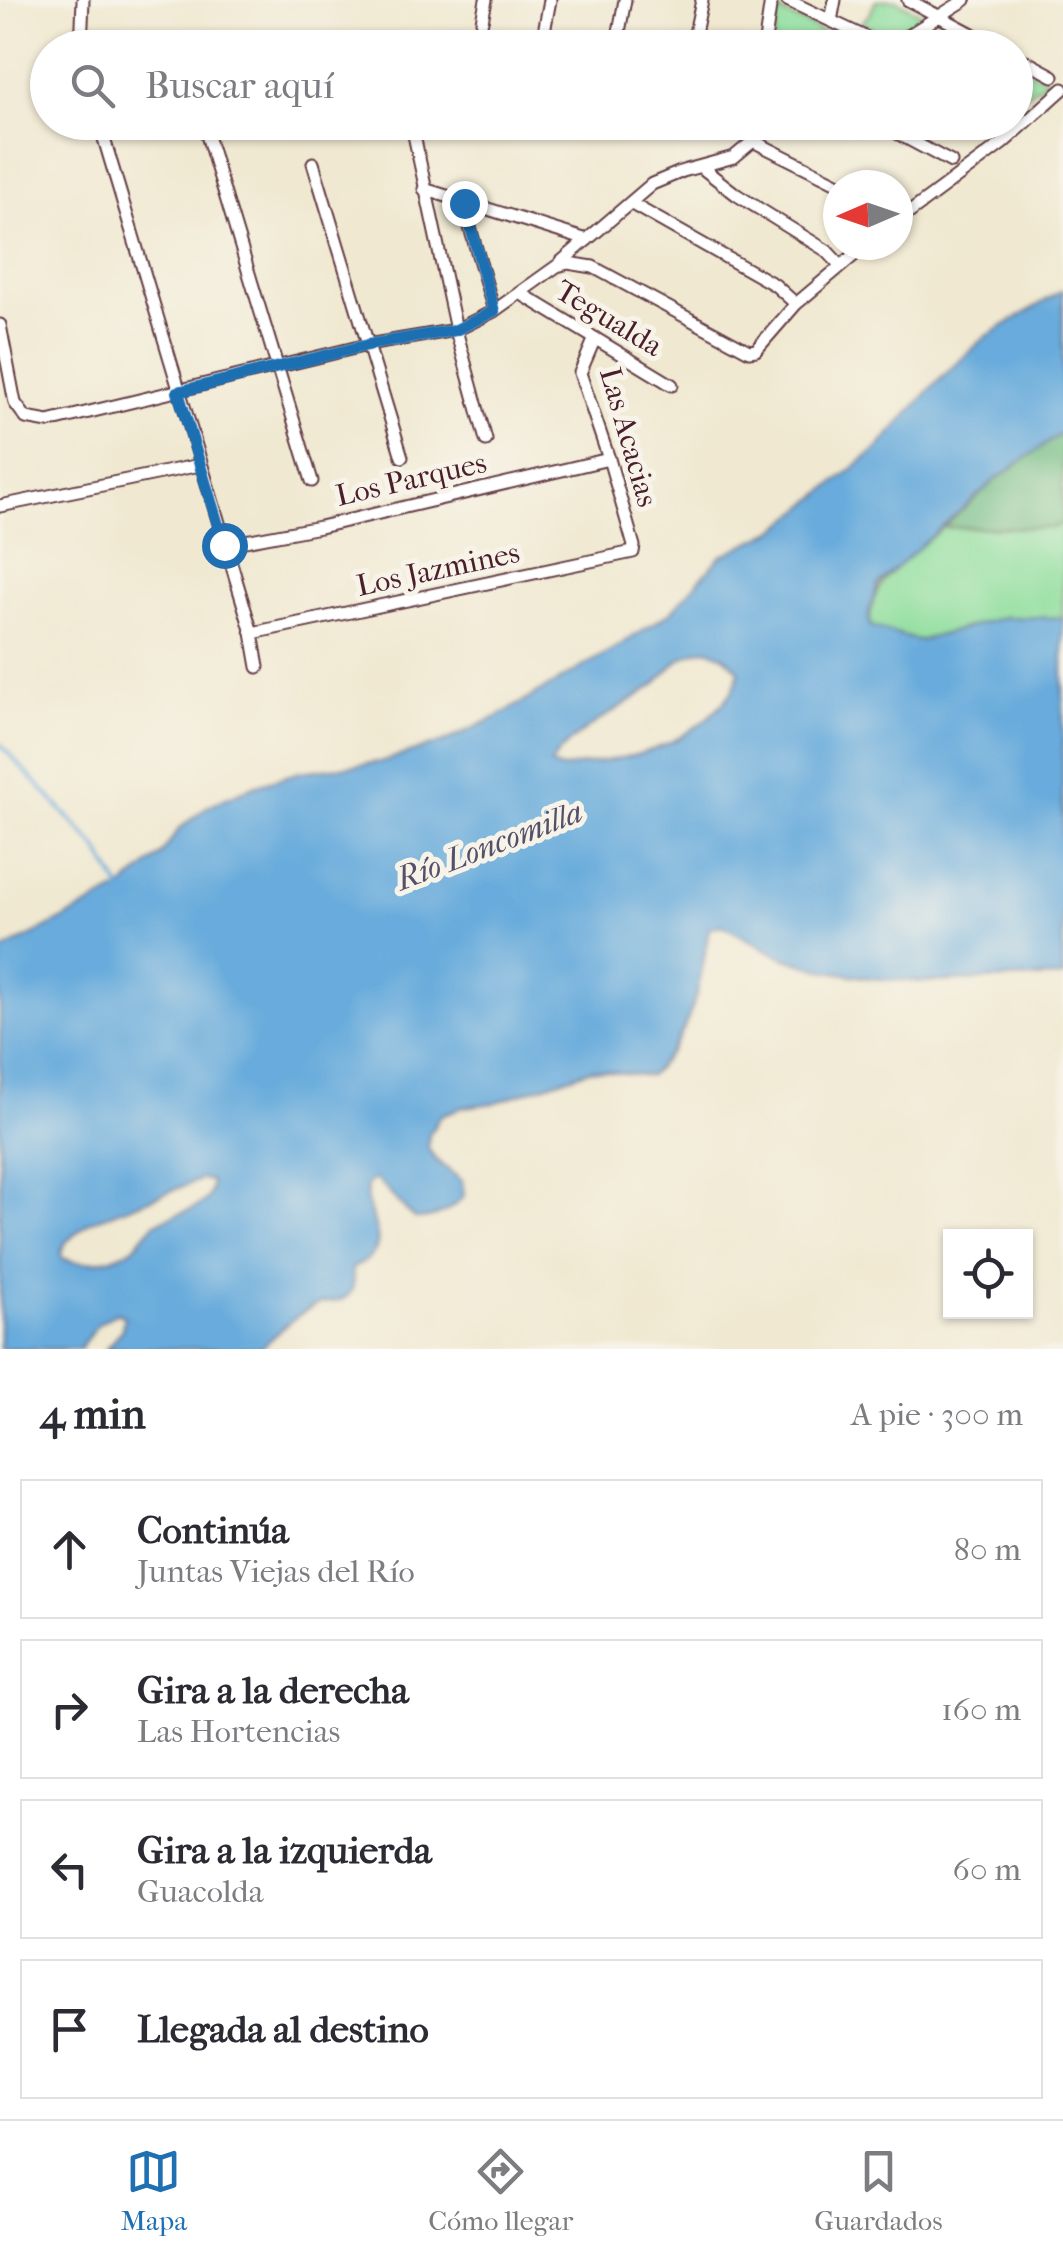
<!DOCTYPE html>
<html lang="es">
<meta charset="utf-8">
<style>
body{margin:0;font-family:"IM FELL French Canon",serif;background:#f2f2f3;color:#2b2b33}
.controls{position:absolute;right:30px;bottom:30px;display:grid;overflow:hidden;border-radius:0px;box-shadow:0 2px 8px #0004}
.controls button{width:90px;height:90px;display:grid;place-items:center;padding:0;border:0;border-bottom:2px solid #e1e1e2;background:#fff;color:#2b2b33;font:50px sans-serif}
.compass{position:absolute;left:823px;top:170px;width:90px;height:90px;border-radius:50%;background:#fff;box-shadow:0 2px 8px #0004;rotate:268deg}
.stop{position:absolute;width:30px;height:30px;margin:-22px;border:8px solid #1f6fb2;border-radius:50%;background:#fff}
.stop.end{background:#1f6fb2;border-color:#fff;box-shadow:0 2px 10px #0008}
.list{margin:0;padding:0;list-style:none}
h2{display:flex;justify-content:space-between;align-items:center;height:130px;margin:0;padding:0 40px;font-size:42px}
h2 small{font-size:32px;font-weight:400;color:#7c7c81}
.list li{display:grid;grid-template-columns:65px 1fr auto;gap:30px;align-items:center;box-sizing:border-box;height:140px;margin:0 20px 20px;padding:0 20px;border:2px solid #e1e1e2;border-radius:0px}
.list b{display:block;font-size:38px;white-space:nowrap}
.list p{margin:0;font-size:32px;white-space:nowrap;color:#7c7c81}
.list em{font-size:32px;font-style:normal;color:#7c7c81}
.icon{flex:none;width:55px;height:55px;fill:none;stroke:currentColor;stroke-width:2;stroke-linecap:round;stroke-linejoin:round}
.map{position:relative;flex:none;width:1063px;height:1349px;overflow:hidden}
.search{position:absolute;background:#fff;box-shadow:0 2px 8px #0004;left:30px;right:30px;top:30px;height:110px;display:flex;align-items:center;gap:25px;box-sizing:border-box;padding:0 35px;border-radius:55px;color:#7c7c81;font-size:38px}
.sheet{height:770px;background:#fff}
nav{display:flex;justify-content:space-around;align-items:center;box-sizing:border-box;height:140px;border-top:2px solid #e1e1e2;background:#fff;font-size:28px;color:#7c7c81}
nav a{display:grid;justify-items:center;gap:5px}
nav .on{color:#1f6fb2}
.map>svg:first-child{display:block}
.green{fill:#8dde9d;stroke:#6c7e64;stroke-width:2.5}
.forest{fill:#72bd84;stroke:#5e6e58;stroke-width:2.5}
.water{fill:#67abdc;stroke:#586584;stroke-width:2.5;fill-rule:evenodd}
.lines{fill:none;stroke-linecap:round;stroke-linejoin:round}
.stream{stroke:#67abdc;stroke-width:4}
.street-casing{stroke:#633d44;stroke-width:15}
.street{stroke:#fff;stroke-width:11}
.route{stroke:#1f6fb2;stroke-width:12}
.labels{text-anchor:middle;stroke-width:10;stroke-linejoin:round;paint-order:stroke}
.street-label{font-size:30px;fill:#4a1f2b;stroke:#f7f3e8}
.water-label{font-size:32px;font-style:italic;fill:#545069;stroke:#f7f3e8}
</style>
<div class="map">
<svg width="1063" height="1349" viewBox="0 0 1063 1349">
<rect width="100%" height="100%" fill="#f7f3e8"/>
<filter id="ink" filterUnits="userSpaceOnUse"><feTurbulence type="fractalNoise" baseFrequency=".01" numOctaves="2"/><feDisplacementMap in="SourceGraphic" scale="20" xChannelSelector="R" yChannelSelector="G"/><feConvolveMatrix kernelMatrix="1 2 1 2 8 2 1 2 1" color-interpolation-filters="sRGB"/></filter>
<filter id="wash" filterUnits="userSpaceOnUse"><feTurbulence type="fractalNoise" baseFrequency=".0048" numOctaves="4" result="noise"/><feDisplacementMap in="SourceGraphic" scale="40" xChannelSelector="R" yChannelSelector="G"/><feGaussianBlur stdDeviation="2.25" result="paint"/><feColorMatrix in="noise" values="0 0 0 0 0 0 0 0 0 0 0 0 0 0 0 0 0 1.4 0 .05"/><feComposite in="paint" operator="in"/></filter>
<g filter="url(#wash)">
<rect width="100%" height="100%" fill="#f0e8d0"/>
<!-- green -->
<path class="green" d="M876,0h20l29,16 -38,20 -26,-13 9,-9z
M779,11l75,36h-82z
M947,26l40,22h-71z
M1016,63l32,17 -32,21z
M1063,524v94l-59,-1 -85,24 -49,-15c-2,-48 41,-71 74,-99l108,1z"/>
<!-- forest -->
<path class="forest" d="M1063,432v92l-11,4 -108,-1 51,-47z"/>
<!-- water -->
<path class="water" d="M1063,290v142l-68,48 -117,104 -9,29 1,13 49,15 85,-24 59,1v359l-140,5 -54,-4 -46,-8 -46,-15 -55,-30 -13,3c-9,57 -16,106 -60,148l-57,-7 -98,34 -31,4 -22,8 -12,19 -1,14 7,11 27,22 2,15c-16,17 -27,23 -50,23l-38,-40 -8,4c-11,31 37,63 -16,85 1,11 4,22 -6,29 -9,7 -21,4 -30,8 -23,11 -38,28 -56,44h-154l16,-20 2,-12 -7,-5 -20,13 -18,24h-79v-397l121,-63 40,-34 18,-26 29,-23 46,-20 46,-14 80,-10 64,-20 53,-25 120,-70 54,-35 50,-56 55,-26 101,-81 57,-64 50,-47zM708,649l16,7 15,14c-2,18 -9,26 -22,39 -47,47 -94,48 -156,60l-10,-4c14,-31 78,-59 105,-82 8,-7 15,-17 23,-23 9,-6 19,-10 29,-11zM202,1179l9,2c4,30 -33,30 -52,40 -9,5 -15,15 -22,23 -18,17 -53,23 -75,14l-1,-6 5,-10 23,-20z"/>
<g class="lines">
<!-- stream -->
<path class="stream" d="M0,744l97,104 24,41"/>
</g>
</g>
<g filter="url(#ink)">
<g class="lines">
<defs>
<path id="street" d="M787,0l101,48
M908,0l91,48
M482,21l4,-21
M831,21l4,-21
M81,48l2,-48
M541,48l9,-48
M616,48l9,-48
M692,48l10,-48
M764,48l7,-48
M888,48l77,-48
M1016,56l37,20
M99,122l153,511 6,34
M203,122l109,359
M754,122l-3,18 90,45
M876,122l75,40
M414,135l42,195 30,110
M313,163l89,294
M701,167l36,28 90,56 13,14
M424,189l163,51
M463,203l31,108
M630,203l145,82 21,19
M898,221l105,-78 60,-54
M561,262l91,-78 31,-13 51,-14 42,-35
M520,293l152,92
M0,325l15,78 11,15 22,4 319,-77 89,-15 38,-19 63,-45 11,-3 25,4 156,84 7,-1 40,-46 70,-59
M0,506l200,-41
M224,545l96,-18 289,-68
M252,633l381,-81 1,-6 -25,-87 -29,-86 15,-35"/>
</defs>
<!-- street casing -->
<use href="#street" class="street-casing"/>
<!-- street -->
<use href="#street" class="street"/>
</g>
</g>
<g class="lines" filter="url(#ink)">
<!-- route -->
<path class="route" d="M224,545l-46,-153 190,-47 88,-15 38,-19 -30,-108"/>
</g>
<g class="labels">
<!-- street labels -->
<g class="street-label">
<text transform="translate(609 318) rotate(31)" y="10">Tegualda</text>
<text transform="translate(629 437) rotate(74)" y="10">Las Acacias</text>
<text transform="translate(411 479) rotate(-13)" y="10">Los Parques</text>
<text transform="translate(438 569) rotate(-12)" y="10">Los Jazmines</text>
</g>
<!-- water labels -->
<g class="water-label">
<text transform="translate(489 845) rotate(-21)" y="11">Río Loncomilla</text>
</g>
</g>
</svg>
<div class="controls">
<button><svg class="icon" aria-label="locate" viewBox="0 0 24 24"><circle cx="12" cy="12" r="6"/><path d="M12 2v4M12 18v4M2 12h4M18 12h4"/></svg></button>
</div>
<svg class="compass" viewBox="-18 -18 36 36"><path d="M0-13l5 13h-10z" fill="#e53935"/><path d="M0 13l5-13h-10z" fill="#7c7c81"/></svg>
<div class="stop" style="left:224px;top:545px"></div>
<div class="stop end" style="left:464px;top:203px"></div>
<div class="search"><svg class="icon" aria-label="search" viewBox="0 0 24 24"><circle cx="10" cy="10" r="6"/><path d="M15 15l6 6"/></svg>Buscar aquí</div>
</div>
<section class="sheet">
<h2>4 min<small>A pie · 300 m</small></h2>
<ul class="list">
<li><svg class="icon" aria-label="ahead" viewBox="0 0 24 24"><path d="M12 20V5M6 11l6-6 6 6"/></svg><div><b>Continúa</b><p>Juntas Viejas del Río</p></div><em>80 m</em></li>
<li><svg class="icon" aria-label="right" viewBox="0 0 24 24"><path d="M7 20v-9h11M14 6l5 5-5 5"/></svg><div><b>Gira a la derecha</b><p>Las Hortencias</p></div><em>160 m</em></li>
<li><svg class="icon" aria-label="left" viewBox="0 0 24 24"><path d="M17 20v-9H6M10 6l-5 5 5 5"/></svg><div><b>Gira a la izquierda</b><p>Guacolda</p></div><em>60 m</em></li>
<li><svg class="icon" aria-label="arrive" viewBox="0 0 24 24"><path d="M6 21V4h12l-3 4 3 4H6"/></svg><div><b>Llegada al destino</b></div></li>
</ul>
</section>
<nav>
<a class="on"><svg class="icon" aria-label="map" viewBox="0 0 24 24"><path d="M3 6l6-2 6 2 6-2v14l-6 2-6-2-6 2zM9 4v14M15 6v14"/></svg>Mapa</a>
<a><svg class="icon" aria-label="directions" viewBox="0 0 24 24"><path d="M12 3l9 9-9 9-9-9zM9 14v-3h6M13 9l2 2-2 2"/></svg>Cómo llegar</a>
<a><svg class="icon" aria-label="saved" viewBox="0 0 24 24"><path d="M7 4h10v16l-5-4-5 4z"/></svg>Guardados</a>
</nav>
